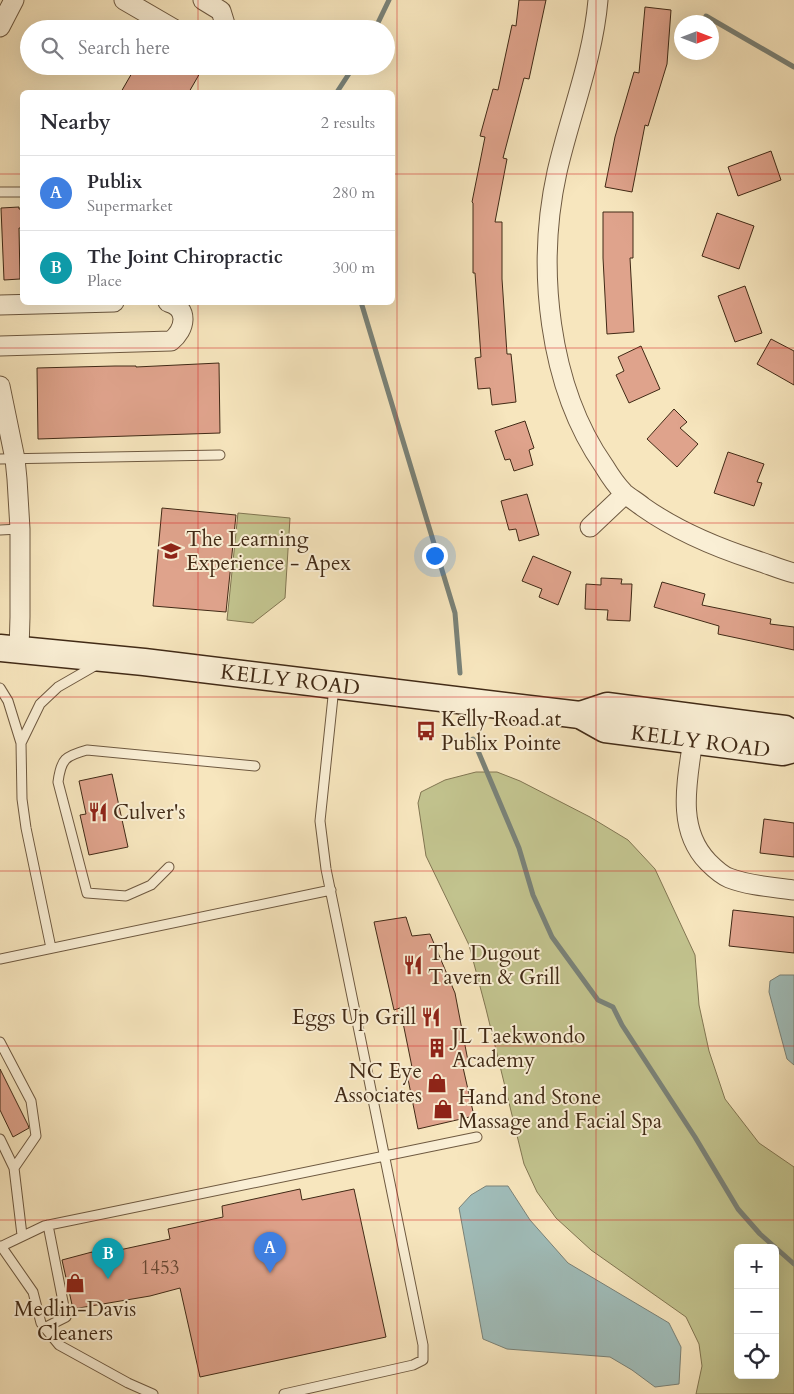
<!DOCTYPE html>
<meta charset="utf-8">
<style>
body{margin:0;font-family:Cardo,serif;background:#f2f2f3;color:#2b2b33}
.controls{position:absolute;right:15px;bottom:15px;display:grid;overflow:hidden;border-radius:8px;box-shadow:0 5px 20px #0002}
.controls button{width:45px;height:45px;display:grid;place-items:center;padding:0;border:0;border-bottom:1px solid #e1e1e2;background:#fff;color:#2b2b33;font:25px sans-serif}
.compass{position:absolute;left:674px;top:15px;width:45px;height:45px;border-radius:50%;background:#fff;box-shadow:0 5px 20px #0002;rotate:90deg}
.you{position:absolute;left:434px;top:555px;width:18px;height:18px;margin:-12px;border:4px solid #fff;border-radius:50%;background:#1a73e8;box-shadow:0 0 0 8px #1a73e833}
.badge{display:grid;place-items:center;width:32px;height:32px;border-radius:50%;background:#db2777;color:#fff;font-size:16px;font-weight:700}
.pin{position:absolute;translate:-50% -41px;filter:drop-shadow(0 1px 2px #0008)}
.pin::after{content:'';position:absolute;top:26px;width:18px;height:15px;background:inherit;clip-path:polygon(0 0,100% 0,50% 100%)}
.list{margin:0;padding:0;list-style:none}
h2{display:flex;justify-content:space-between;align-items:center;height:65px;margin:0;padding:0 20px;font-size:21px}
h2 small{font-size:16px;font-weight:400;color:#7c7c81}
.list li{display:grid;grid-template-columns:32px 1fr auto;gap:15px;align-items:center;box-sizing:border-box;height:75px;padding:0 20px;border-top:1px solid #e1e1e2}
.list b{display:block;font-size:19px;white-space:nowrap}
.list p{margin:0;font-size:16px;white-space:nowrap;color:#7c7c81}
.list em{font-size:16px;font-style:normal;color:#7c7c81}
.icon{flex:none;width:28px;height:28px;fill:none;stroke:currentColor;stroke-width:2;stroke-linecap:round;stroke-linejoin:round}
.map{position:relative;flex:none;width:794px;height:1394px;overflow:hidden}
.search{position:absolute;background:#fff;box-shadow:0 5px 20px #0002;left:20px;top:20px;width:375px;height:55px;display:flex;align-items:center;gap:12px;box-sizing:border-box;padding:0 18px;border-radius:28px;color:#7c7c81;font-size:19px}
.panel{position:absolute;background:#fff;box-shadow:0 5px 20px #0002;left:20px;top:90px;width:375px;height:215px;border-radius:8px}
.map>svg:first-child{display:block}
.green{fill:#c2c38e;stroke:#827652;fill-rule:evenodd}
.water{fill:#a0bdba;stroke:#7a8278}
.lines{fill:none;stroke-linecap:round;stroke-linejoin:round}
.stream{stroke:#7a8278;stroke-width:5}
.building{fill:#dfa38c;stroke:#412a16}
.service-casing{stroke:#6e5940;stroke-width:11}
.minor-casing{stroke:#6e5940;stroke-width:21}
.secondary-casing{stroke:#412a16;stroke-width:29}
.service{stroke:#faefd5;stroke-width:9}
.minor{stroke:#faefd5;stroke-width:19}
.secondary{stroke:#faefd5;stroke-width:26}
.grid{fill:none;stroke:#d62828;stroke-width:1;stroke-opacity:0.55}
.labels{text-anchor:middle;stroke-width:4;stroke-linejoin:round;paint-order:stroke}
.number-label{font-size:19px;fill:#684834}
.poi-label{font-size:21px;fill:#412a16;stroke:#faefd5;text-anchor:start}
.street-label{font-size:21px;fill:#412a16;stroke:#faefd5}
</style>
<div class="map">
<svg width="794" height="1394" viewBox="0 0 794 1394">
<rect width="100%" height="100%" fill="#f7e6be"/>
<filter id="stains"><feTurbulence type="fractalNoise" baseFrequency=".004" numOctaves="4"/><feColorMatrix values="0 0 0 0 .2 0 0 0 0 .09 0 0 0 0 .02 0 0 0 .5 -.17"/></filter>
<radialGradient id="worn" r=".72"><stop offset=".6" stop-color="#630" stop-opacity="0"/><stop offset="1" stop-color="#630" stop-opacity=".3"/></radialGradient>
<!-- green -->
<path class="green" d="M238,513l52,5 -5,80 -32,25 -26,-3z
M476,772h21l23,9 70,36 38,23 27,29 40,86 4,50 10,46 16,48 34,44 35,24v227h-98l6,-28 -3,-22 -13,-27 -95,-67 -35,-32 -19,-26 -13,-28 -38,-155 -17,-64 -43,-89 -8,-53 3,-11 24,-12zM738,1248h37v127h-37z"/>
<!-- water -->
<path class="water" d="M780,975h14v90l-7,-6 -18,-67 1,-11z
M486,1186h22l22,34 38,43 101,60 12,24 -2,37 -24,3 -23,-17 -22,-13 -103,-8 -24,-10 -24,-131 12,-13z"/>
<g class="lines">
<!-- stream -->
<path class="stream" d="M706,16l88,51
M375,29l14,-29
M337,92l17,-26
M361,302l94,311 5,60
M473,739l46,109 14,47 19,42 46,63 15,7 9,18 73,112 43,72 22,25 34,30"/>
</g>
<!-- building -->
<path class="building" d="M519,0h27l-17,79 -5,-1 -21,80 4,1 -12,63h7v57l5,75h4l5,48 -24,3 -2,-17 -12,1 -3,-31 6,-1 -6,-84h-2v-70l-1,-1 13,-65 -5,-1 13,-47 5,1 14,-65 4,1z
M645,7l26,3 -4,54 -19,62 -3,-1 -13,67 -27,-5 10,-50 19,-65 5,1z
M136,66h68l-15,26h-68z
M771,151l10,29 -43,16 -10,-29z
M19,207v2h3v19h-3l1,51 -16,1 -3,-72z
M603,212h30v46h-3l4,74 -27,2 -4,-76z
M717,213l37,13 -15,43 -37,-13z
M745,286l17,47 -27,9 -17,-46z
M771,339l23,12v34l-37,-21z
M641,346l19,43 -31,14 -13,-28 8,-4 -6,-14z
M219,363l1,70 -182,6 -1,-71 78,-2h21v1z
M674,409l13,13 -7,6 18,16 -21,23 -30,-28z
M525,421l9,27 -5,2 4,15 -19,6 -4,-12 -5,1 -10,-29z
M728,452l36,12 -7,18 5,1 -8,23 -40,-13z
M527,494l12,41 -20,6 -3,-12 -7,1 -8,-29z
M162,508l74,7 -10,97 -73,-6z
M533,556l38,16 -13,33 -19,-8 3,-8 -20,-8z
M601,578l21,1 -1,5h11l-2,37 -23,-1 1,-10 -23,-1 1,-25 15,1z
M662,582l43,12 -3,11 69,14 -1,5 24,3v23l-76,-16 1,-8 -65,-19z
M112,774l16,73 -39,8 -9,-40 6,-1 -7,-33z
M764,819l30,4v34l-34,-4z
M733,910l61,7v36l-65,-7z
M406,917l6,19 18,-2 25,59 13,68 -6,2 12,53 -56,13 -11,-55 6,-2 -13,-64 -6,2 -20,-88z
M0,1069l28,56 1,3 -16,9 -13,-27z
M300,1189l2,11 52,-11 32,148 -186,40 -20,-89 -30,8 -77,13 -11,-49 30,-8 1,2 31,-5 46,-10 -2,-10 55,-12 -1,-11z"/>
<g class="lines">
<defs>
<path id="service" d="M0,192h22
M0,459l220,-4
M0,530l20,-1
M0,688l8,13 13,42 1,56 4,29 25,120
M21,743l19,-39 18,-17 40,-23
M169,867l-18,18 -25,11 -39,-3 -29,-111c3,-23 7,-26 29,-32l168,16
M0,959l331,-69
M0,1042l31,59 5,35 -22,32
M0,1139l14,29 8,67
M1,1246l32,46 8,31 18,22 69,38 25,11
M0,1247l44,-21 433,-89
M44,1328l22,-11 -18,-92
M284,1394l129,-29 10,-5v-15l-97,-476 -6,-48 14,-134"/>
<path id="minor" d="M124,0l50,29
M203,0l18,11 4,13 -1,5
M598,0c-5,59 -28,115 -41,172 -21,95 -9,214 47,294 6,10 13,20 20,27 6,5 13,9 19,14 34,24 72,40 112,53 13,4 26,10 39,13
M0,27l14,-27
M0,305l114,-3
M0,346l171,-5c14,-11 19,-33 -3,-39
M0,386l15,73 2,20 3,50v88l-1,33
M590,527l35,-33
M693,740c-6,42 -17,89 15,122 6,6 13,13 21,16 21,8 43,9 65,12"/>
<g id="secondary">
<path id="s1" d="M0,648l144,14 436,53 25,14 178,23 11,-3"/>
<path d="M580,715l27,-9 178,23 9,5"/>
</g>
</defs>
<!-- service casing -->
<use href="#service" class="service-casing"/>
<!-- minor casing -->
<use href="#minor" class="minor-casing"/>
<!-- secondary casing -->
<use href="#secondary" class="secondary-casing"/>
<!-- service -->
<use href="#service" class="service"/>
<!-- minor -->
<use href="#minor" class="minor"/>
<!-- secondary -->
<use href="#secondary" class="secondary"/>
</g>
<!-- grid -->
<path class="grid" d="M198,0v29M397,0v1394M596,0v1394M198,66v26M0,174h22M392,174h402M198,302v1092M0,348h794M0,523h794M0,697h794M0,871h794M0,1046h794M0,1220h794"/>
<!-- icons -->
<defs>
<symbol id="school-bare" viewBox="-9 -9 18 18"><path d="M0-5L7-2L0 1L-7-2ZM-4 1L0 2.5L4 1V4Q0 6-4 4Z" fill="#8f2418" stroke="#faefd5" stroke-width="2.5" paint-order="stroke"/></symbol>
<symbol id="bus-bare" viewBox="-9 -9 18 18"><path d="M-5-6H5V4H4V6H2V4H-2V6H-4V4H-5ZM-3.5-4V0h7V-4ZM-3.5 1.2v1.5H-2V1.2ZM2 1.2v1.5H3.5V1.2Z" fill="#8f2418" stroke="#faefd5" stroke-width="2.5" paint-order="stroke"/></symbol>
<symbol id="restaurant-bare" viewBox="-9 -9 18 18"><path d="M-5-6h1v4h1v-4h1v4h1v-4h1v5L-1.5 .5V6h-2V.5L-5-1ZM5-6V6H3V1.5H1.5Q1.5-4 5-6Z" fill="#8f2418" stroke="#faefd5" stroke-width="2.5" paint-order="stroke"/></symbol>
<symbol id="building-bare" viewBox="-9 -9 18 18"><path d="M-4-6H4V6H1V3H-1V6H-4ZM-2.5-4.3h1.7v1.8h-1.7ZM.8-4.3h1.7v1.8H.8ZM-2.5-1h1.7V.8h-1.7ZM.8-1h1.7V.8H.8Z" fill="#8f2418" stroke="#faefd5" stroke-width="2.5" paint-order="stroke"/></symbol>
<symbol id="shop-bare" viewBox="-9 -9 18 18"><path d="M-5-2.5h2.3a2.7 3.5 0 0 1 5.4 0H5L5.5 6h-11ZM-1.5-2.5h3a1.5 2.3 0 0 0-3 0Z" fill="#8f2418" stroke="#faefd5" stroke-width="2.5" paint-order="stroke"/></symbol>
</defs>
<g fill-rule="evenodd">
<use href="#school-bare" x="157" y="537" width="28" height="28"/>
<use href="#bus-bare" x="412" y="717" width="28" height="28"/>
<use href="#restaurant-bare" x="84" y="798" width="28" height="28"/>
<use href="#restaurant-bare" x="399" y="951" width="28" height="28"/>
<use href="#restaurant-bare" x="417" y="1003" width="28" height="28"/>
<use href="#building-bare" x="423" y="1034" width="28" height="28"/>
<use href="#shop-bare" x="423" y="1069" width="28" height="28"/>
<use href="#shop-bare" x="429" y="1095" width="28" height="28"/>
<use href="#shop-bare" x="61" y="1269" width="28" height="28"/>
</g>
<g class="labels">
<!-- number labels -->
<g class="number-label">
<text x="160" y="1274">1453</text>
</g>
<!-- poi labels -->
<g class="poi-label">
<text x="186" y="546">The Learning<tspan x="186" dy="24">Experience - Apex</tspan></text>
<text x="441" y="726">Kelly Road at<tspan x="441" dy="24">Publix Pointe</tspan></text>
<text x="113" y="819">Culver's</text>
<text x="428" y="960">The Dugout<tspan x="428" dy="24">Tavern &amp; Grill</tspan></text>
<text x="416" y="1024" text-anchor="end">Eggs Up Grill</text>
<text x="452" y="1043">JL Taekwondo<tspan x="452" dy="24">Academy</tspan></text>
<text x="422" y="1078" text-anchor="end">NC Eye<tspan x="422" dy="24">Associates</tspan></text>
<text x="458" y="1104">Hand and Stone<tspan x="458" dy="24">Massage and Facial Spa</tspan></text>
<text x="75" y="1316" text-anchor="middle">Medlin-Davis<tspan x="75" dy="24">Cleaners</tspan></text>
</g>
<!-- street labels -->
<g class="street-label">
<text dy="7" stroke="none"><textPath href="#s1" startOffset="292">KELLY ROAD</textPath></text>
<text dy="7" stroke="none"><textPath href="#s1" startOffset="709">KELLY ROAD</textPath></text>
</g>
</g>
<rect width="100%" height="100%" filter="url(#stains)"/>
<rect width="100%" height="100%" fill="url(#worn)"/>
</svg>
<div class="controls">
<button>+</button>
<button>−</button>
<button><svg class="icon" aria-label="locate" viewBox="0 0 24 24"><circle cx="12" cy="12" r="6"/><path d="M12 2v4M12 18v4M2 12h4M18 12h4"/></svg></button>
</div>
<svg class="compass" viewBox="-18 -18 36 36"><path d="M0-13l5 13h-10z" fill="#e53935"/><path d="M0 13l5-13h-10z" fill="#7c7c81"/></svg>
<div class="you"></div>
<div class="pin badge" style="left:270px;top:1273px;background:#3f7fe0">A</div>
<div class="pin badge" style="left:108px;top:1279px;background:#0f9aa8">B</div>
<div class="search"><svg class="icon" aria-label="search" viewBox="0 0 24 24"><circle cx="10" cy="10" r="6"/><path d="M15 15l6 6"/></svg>Search here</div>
<section class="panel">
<h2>Nearby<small>2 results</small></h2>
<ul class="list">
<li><span class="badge" style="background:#3f7fe0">A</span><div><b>Publix</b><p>Supermarket</p></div><em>280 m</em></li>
<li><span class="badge" style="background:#0f9aa8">B</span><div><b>The Joint Chiropractic</b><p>Place</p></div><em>300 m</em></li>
</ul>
</section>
</div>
